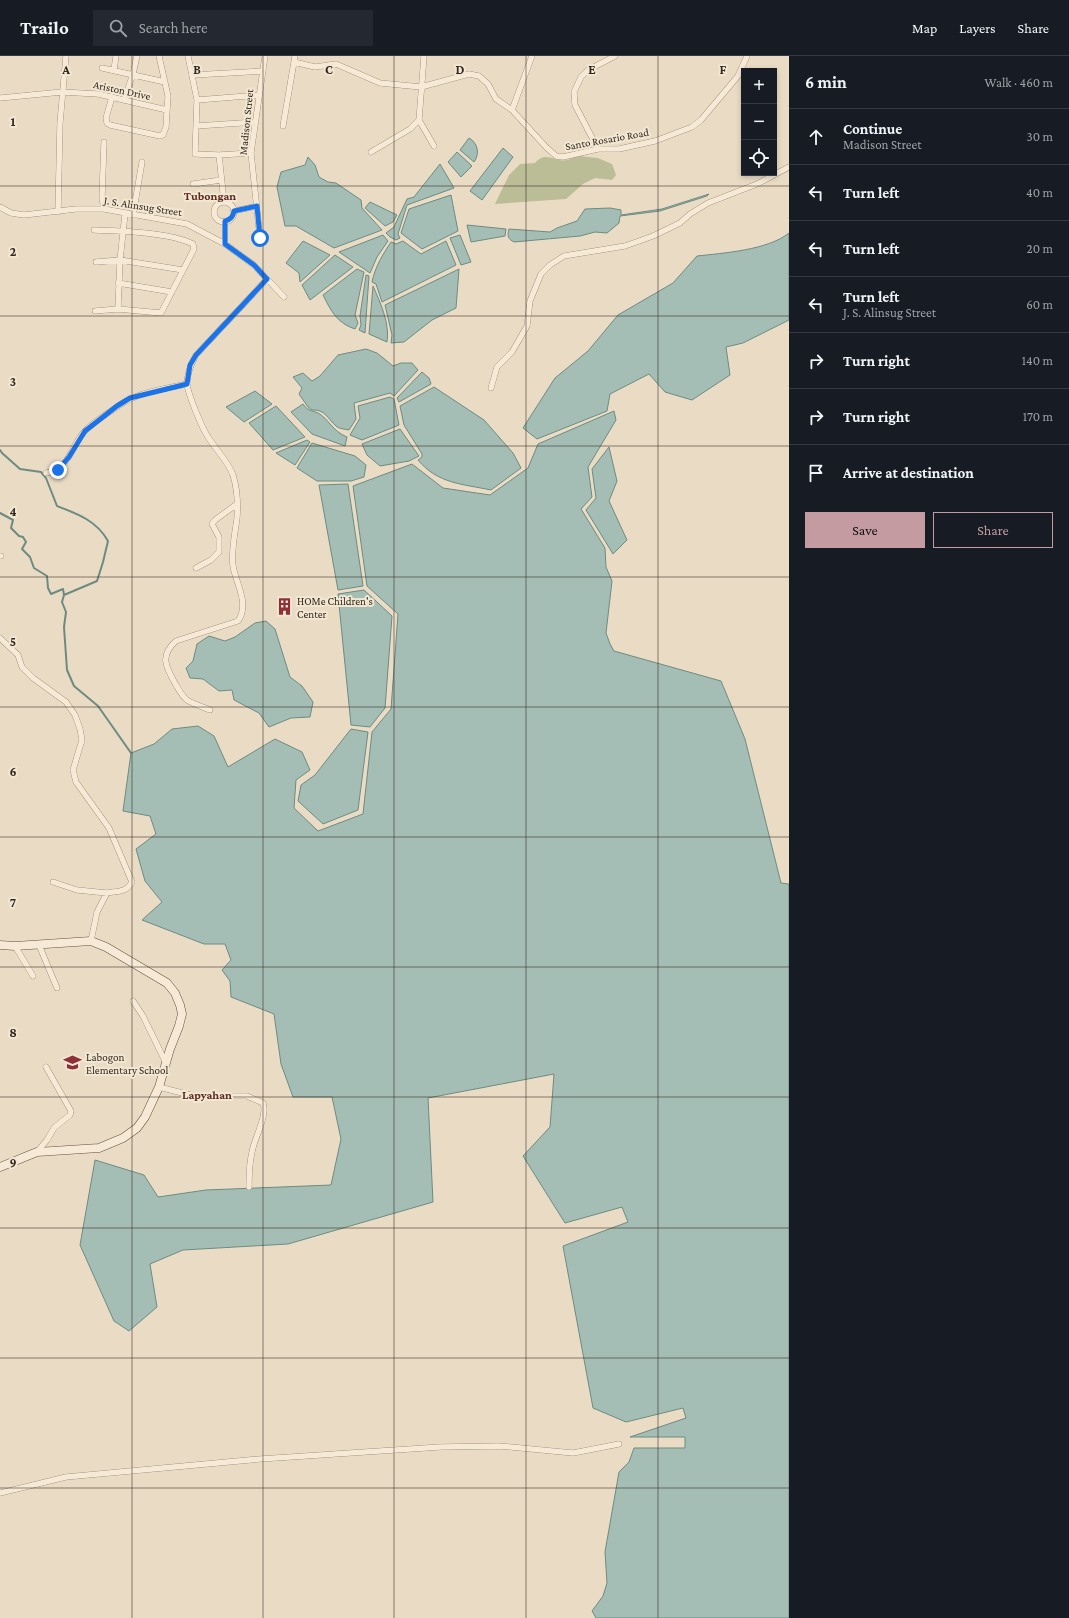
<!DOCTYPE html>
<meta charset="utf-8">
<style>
body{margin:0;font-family:"Crimson Pro",serif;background:#242831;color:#f1f3f6}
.controls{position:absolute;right:12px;top:12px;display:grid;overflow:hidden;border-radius:0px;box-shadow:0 2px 6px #0003}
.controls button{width:36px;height:36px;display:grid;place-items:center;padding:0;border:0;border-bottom:1px solid #363941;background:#171b24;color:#f1f3f6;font:20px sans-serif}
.stop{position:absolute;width:12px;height:12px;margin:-9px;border:3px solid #1a73e8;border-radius:50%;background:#fff}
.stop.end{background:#1a73e8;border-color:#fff;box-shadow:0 1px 4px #0008}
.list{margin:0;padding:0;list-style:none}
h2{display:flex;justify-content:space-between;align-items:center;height:52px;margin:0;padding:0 16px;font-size:17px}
h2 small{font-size:13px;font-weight:400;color:#9ea1a6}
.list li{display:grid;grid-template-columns:26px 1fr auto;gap:12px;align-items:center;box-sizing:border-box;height:56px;padding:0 16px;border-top:1px solid #363941}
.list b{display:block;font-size:15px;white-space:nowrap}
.list p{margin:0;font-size:13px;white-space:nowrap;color:#9ea1a6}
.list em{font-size:13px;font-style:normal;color:#9ea1a6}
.actions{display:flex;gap:8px;padding:12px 16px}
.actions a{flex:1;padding:9px 0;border:1px solid #c49ba0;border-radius:0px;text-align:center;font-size:14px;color:#c49ba0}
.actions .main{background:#c49ba0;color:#111}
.icon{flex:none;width:22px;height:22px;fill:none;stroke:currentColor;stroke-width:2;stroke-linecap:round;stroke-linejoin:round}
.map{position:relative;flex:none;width:789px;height:1562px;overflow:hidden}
header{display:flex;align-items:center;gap:24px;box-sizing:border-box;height:56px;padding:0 20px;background:#171b24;border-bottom:1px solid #363941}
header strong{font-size:19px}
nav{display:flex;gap:22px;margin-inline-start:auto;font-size:14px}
.search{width:280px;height:36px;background:#242831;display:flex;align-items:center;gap:10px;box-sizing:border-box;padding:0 14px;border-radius:0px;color:#9ea1a6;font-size:15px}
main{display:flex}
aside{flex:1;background:#171b24}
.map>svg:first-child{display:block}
.cemetery{fill:#bbbd97}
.water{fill:#a5beb5;stroke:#6d8b81}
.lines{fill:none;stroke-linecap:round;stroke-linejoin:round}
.stream{stroke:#6d8b81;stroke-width:2}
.street-casing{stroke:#836e5c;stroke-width:6}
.secondary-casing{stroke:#654f3f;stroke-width:9}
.street{stroke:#f6ead6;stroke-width:5.5}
.secondary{stroke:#f6ead6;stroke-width:8}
.route{stroke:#1a73e8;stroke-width:5}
.grid{fill:none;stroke:#34271e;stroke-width:1;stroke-opacity:0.55}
.labels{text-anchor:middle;stroke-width:4;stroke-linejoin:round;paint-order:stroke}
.street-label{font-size:11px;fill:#34271e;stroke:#f2e7d2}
.poi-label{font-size:11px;fill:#34271e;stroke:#f2e7d2;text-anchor:start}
.neighbourhood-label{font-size:12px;font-weight:bold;fill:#5e2921;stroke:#f2e7d2}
.grid-label{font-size:13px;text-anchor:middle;font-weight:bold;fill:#34271e;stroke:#f2e7d2;stroke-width:4;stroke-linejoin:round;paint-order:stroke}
</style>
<header>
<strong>Trailo</strong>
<div class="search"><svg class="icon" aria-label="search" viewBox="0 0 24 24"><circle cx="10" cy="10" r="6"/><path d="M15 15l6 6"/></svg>Search here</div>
<nav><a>Map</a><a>Layers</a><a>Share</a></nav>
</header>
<main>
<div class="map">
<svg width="789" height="1562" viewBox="0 0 789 1562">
<rect width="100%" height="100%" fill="#eadcc4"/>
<!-- cemetery -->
<path class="cemetery" d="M579,100l19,2 14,6 4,11 -4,5 -17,-2 -12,6 -17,15 -71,5 14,-29 11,-11 15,-1c12,-13 19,0 32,-3 4,-1 8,-4 12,-4z"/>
<!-- water -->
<path class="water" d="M469,82c9,5 11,16 5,24l-14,-12z
M503,92l10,9 -31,43 -12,-9z
M457,96l15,14 -11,11 -13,-15z
M308,101l7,8 4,12 9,5 8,1 25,17 1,8 20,22 -48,18 -38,-22h-11l-8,-39 4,-15 24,-7z
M440,108l14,24 -47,17 -9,29 2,4 -4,2 -6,-3 -4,-4 8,-6 13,-28 7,-2z
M709,138l-2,2 -47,15 -40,5 -1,7 -12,10 -12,-1 -15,4 -66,6c-6,-3 -7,-6 -5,-13l41,3 7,-4 20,-7 8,-12 25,-1 11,2v5l41,-6z
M451,139l7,36 -36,18 -21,-16 8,-24z
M370,146l27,13 -4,7 -8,4 -20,-18z
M467,169l39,4 -1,7 -34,6z
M789,177v87l-46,23 -17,4 4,28 -38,25 -27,-8 -16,-18 -39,20 -3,17 -70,28 -14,-11 32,-50 33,-27 30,-36 55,-32 24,-27c27,-3 71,-6 92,-23z
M383,179l5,6 -11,16 -7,16 -31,-21z
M460,179l11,27 -10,3 -11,-27z
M303,185l27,14 -30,27 -1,-9 -13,-10z
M403,185l18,13 25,-13 10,24 -74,37 -6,-18 -4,-2c3,-15 11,-28 19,-40l5,2z
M335,199l18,12 -43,33 -8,-15z
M357,213l7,3 -9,43 3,8 -3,6c-18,-6 -24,-18 -32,-34z
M459,213l-3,39 -24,12 -28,22 -13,1 1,-8 -7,-30z
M366,219l3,1 -4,57 -6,-3 2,-5 -1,-9z
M373,230c7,16 17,37 14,56l-18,-8z
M366,293l11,4 16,13 8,-3h11l6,7 -24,26 -4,-3 -36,10 2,16 -7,11c-4,-1 -10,-1 -13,-4 -8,-7 -11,-17 -24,-16l-4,-3 -9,-13 3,-6 -9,-11 10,-4 9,8 8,-5 18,-21z
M422,316l7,6 2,6 -32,18 -2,-4z
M434,331l50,33 29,33 8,15 -30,22c-28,-6 -53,-6 -73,-30l4,-3v-3l-18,-29 -4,-19z
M255,335l17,13 -28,18 -18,-15z
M390,341l4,2 5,26 -37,15 -12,-5 10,-17 -2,-12z
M303,348c5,7 8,6 15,9 11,6 14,18 29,24l-2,9 -33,-12 -21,-22z
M276,350l29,31 -32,13 -24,-27z
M614,355l2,9 -28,47 4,30 -11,12 24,39 1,19 6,14 -6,52 4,11 4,7 107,30 24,58 36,144 8,1v734h-193l-4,-7 11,-15 4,-13 -2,-31 14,-80 10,-10 5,-14h51v-11h-55l56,-19 -3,-10 -57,14 -33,-14 -30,-162 65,-24 -6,-15 -57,16 -42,-67 27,-29 4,-53 -126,24 5,104 -145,42 -105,6 -33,14 7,43 -28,24 -15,-10 -34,-76 15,-85 49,15 14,22 48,-7 125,-5 10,-46 -9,-42h-39l-12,-33 -7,-50 -43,-17 -1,-16 -8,-11 9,-10 -6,-16h-21l-62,-24 20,-18 -17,-21 -9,-32 20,-15 -6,-18 -27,-5 8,-58 23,-9 18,-15 26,-3 16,10 14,31 47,-28 27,13 8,18 -14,10 -2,28 24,23 45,-17 9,-82 19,-23 7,-95 -31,-28 -14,-100 59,-22 31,24 47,7 38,-27 10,-24z
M400,373l19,27 -10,5 -29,5 -13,-11 -5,-11z
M307,384l3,2 -15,23 -19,-12z
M312,387l43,13 11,9 -2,12 -13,4h-34l-20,-13z
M609,391l8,34 -8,20 18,39 -14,14 -27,-44 10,-12 -4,-29z
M348,428l15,102 -25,4 -19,-105z
M364,534l28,26 -7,92 -15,19 -19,-2 -13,-131z
M266,565l9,8 15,48 12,9 11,16 -3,15 -19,1 -22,9 -10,-14 -25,-13 -2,-10 -13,1 -16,-12 -13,-1 -4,-10 7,-7 4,-17 12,-8 16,5 10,-4 20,-14z
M351,673l17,3 -10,78 -35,14 -25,-23 3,-16 14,-10z"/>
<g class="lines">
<!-- stream -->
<path class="stream" d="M0,394l2,3 18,16 21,3 5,6 11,28c21,8 40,15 51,35l-5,21 -6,19 -33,14 -2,7 4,10 -2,15 3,43 7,16 24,20 33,47
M0,457l13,7 -2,8 8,8 4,1 3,5 -4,7 8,8 4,11 13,8 1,12 3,6 12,-5 1,6"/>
<defs>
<path id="street" d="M188,0l9,44 -2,54 24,1 32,-2
M424,0l-5,64 15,26
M294,6l21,5 21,-3 44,19 41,4 48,-13 10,2 9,8 8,15 16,11 34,37 10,9 7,1 35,-8h21l36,-8 37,-14 9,-7 37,-44 9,-20
M102,12l63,14
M114,14l2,-14
M193,19l70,-4
M112,41l-6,21 1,5 3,2 50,11 3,-1 3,-8 2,-31 -9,-40
M0,42l62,-6 36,2 69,16
M124,44l9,-26 4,-18
M197,44l61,-5
M512,54l20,-54
M196,70l60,-4
M283,70l12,-70
M598,93l-23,-44 -1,-13 7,-15 7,-7 27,-14
M371,96l39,-23 9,-9
M219,99l5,47
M193,128l28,-4
M214 156a10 10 0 1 1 20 0a10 10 0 1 1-20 0Z
M0,151l11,6 13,2 52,-6h28l83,15 38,20 29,21 30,32
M104,153l-2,-11 2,-56
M234,155l23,-5
M58,156l2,-89 6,-67
M133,159l9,-53
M94,174c27,1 75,2 99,14l1,5 -33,64 -43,-4 -23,2
M260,182l-9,-85 14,-97
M225,188v-23
M96,206l24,-2 63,10
M118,227l54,9
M118,253l2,-49 5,-46
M491,332l6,-21 15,-15 15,-26 3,-25 11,-27 9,-9 14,-9 61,-10 28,-10 27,-13 10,-9 18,-11 49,-19 32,-17
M46,417c24,-4 24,-25 38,-41 8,-9 24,-19 34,-26 20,-14 46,-17 69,-22
M0,500h1
M196,512l15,-8 8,-8v-15l-7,-13 3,-4 22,-16
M0,582l18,17 4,12 11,11 33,24 9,13 5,14 2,11 -9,30 3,12 33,46 23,54c-5,10 -14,9 -25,11l-10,19 -6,29
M210,654c-7,-3 -17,-6 -23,-10 -5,-4 -8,-10 -11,-15 -10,-18 -17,-29 0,-44l62,-20c12,-17 -2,-37 -5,-55 -2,-16 2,-32 4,-48 1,-13 0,-30 -4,-43 -5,-14 -17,-25 -25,-38 -6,-9 -20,-43 -21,-53 0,-11 4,-20 9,-29l71,-76
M53,826l24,8 30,3
M39,889l18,43
M15,890l18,30
M133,945l10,15 23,47
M159,1031l35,9h53l16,7c5,12 -9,36 -11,49 -3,12 -3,23 -3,35
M37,1096l10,-12 7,-12 16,-13 1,-4 -25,-44
M0,1437l66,-16 194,-18 180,-12 59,-1 74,7 46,-9"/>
<path id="secondary" d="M0,889l15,1 76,-5 15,6 61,36 8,10 5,12 2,9 -3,12 -9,23 -11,38 -14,30 -8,11 -14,10 -24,10 -62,4 -37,15"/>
</defs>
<!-- street casing -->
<use href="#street" class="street-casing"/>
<!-- secondary casing -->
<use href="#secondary" class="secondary-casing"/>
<!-- street -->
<use href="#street" class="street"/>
<!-- secondary -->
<use href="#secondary" class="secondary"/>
</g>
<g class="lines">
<!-- route -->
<path class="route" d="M58,414l11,-13 16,-26 32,-25 13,-8 57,-14 3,-19 6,-10 71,-76 -13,-14 -29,-21v-23c6,-2 8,-4 9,-10l23,-5 3,32"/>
</g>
<!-- grid -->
<path class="grid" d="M132,0v1562M263,0v1562M394,0v1562M526,0v1562M658,0v1562M0,130h789M0,260h789M0,390h789M0,521h789M0,651h789M0,781h789M0,911h789M0,1041h789M0,1172h789M0,1302h789M0,1432h789"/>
<!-- icons -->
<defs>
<symbol id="building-bare" viewBox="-9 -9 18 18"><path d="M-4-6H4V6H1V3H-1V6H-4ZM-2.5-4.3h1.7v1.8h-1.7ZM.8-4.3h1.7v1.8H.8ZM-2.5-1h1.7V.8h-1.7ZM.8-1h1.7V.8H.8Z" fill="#8e3038" stroke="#f2e7d2" stroke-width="2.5" paint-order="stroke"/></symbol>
<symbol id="school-bare" viewBox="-9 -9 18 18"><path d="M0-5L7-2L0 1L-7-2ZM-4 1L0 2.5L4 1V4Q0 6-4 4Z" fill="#8e3038" stroke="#f2e7d2" stroke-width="2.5" paint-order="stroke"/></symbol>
</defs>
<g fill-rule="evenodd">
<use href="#building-bare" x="272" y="538" width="25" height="25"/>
<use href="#school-bare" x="60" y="994" width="25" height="25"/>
</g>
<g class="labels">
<!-- street labels -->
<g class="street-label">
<text transform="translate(122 34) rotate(12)" y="4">Ariston Drive</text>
<text transform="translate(246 66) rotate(-84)" y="4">Madison Street</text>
<text transform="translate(607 83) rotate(-10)" y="4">Santo Rosario Road</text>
<text transform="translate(143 150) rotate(9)" y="4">J. S. Alinsug Street</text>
</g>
<!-- poi labels -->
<g class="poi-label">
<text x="297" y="549">HOMe Children's<tspan x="297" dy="13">Center</tspan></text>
<text x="86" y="1005">Labogon<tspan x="86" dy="13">Elementary School</tspan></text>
</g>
<!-- neighbourhood labels -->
<g class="neighbourhood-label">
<text x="210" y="144">Tubongan</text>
<text x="207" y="1043">Lapyahan</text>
</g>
</g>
<g class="grid-label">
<text x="66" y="18">A</text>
<text x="197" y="18">B</text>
<text x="329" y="18">C</text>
<text x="460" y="18">D</text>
<text x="592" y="18">E</text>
<text x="723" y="18">F</text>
<text x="13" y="70">1</text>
<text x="13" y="200">2</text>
<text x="13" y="330">3</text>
<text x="13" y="460">4</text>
<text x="13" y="590">5</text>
<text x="13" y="720">6</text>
<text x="13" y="851">7</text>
<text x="13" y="981">8</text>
<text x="13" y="1111">9</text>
</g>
</svg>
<div class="controls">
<button>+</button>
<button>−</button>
<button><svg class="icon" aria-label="locate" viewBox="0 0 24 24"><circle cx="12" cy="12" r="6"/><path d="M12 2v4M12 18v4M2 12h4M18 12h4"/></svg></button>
</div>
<div class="stop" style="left:260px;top:182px"></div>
<div class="stop end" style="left:58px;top:414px"></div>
</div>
<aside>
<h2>6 min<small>Walk · 460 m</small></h2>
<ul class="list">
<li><svg class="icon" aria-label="ahead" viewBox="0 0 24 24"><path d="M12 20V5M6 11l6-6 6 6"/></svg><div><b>Continue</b><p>Madison Street</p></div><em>30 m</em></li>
<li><svg class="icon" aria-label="left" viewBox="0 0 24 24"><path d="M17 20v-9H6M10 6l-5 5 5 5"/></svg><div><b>Turn left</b></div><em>40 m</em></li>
<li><svg class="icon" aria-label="left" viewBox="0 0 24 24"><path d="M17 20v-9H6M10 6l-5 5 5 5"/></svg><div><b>Turn left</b></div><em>20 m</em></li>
<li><svg class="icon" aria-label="left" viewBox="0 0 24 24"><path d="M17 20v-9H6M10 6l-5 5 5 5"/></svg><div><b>Turn left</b><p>J. S. Alinsug Street</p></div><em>60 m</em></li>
<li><svg class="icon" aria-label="right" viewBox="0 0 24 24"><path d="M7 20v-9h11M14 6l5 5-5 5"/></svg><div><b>Turn right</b></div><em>140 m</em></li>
<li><svg class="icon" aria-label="right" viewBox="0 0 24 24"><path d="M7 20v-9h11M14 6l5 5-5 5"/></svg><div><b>Turn right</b></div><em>170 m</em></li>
<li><svg class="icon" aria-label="arrive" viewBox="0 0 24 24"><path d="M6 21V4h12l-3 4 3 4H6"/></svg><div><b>Arrive at destination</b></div></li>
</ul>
<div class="actions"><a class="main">Save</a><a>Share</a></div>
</aside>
</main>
